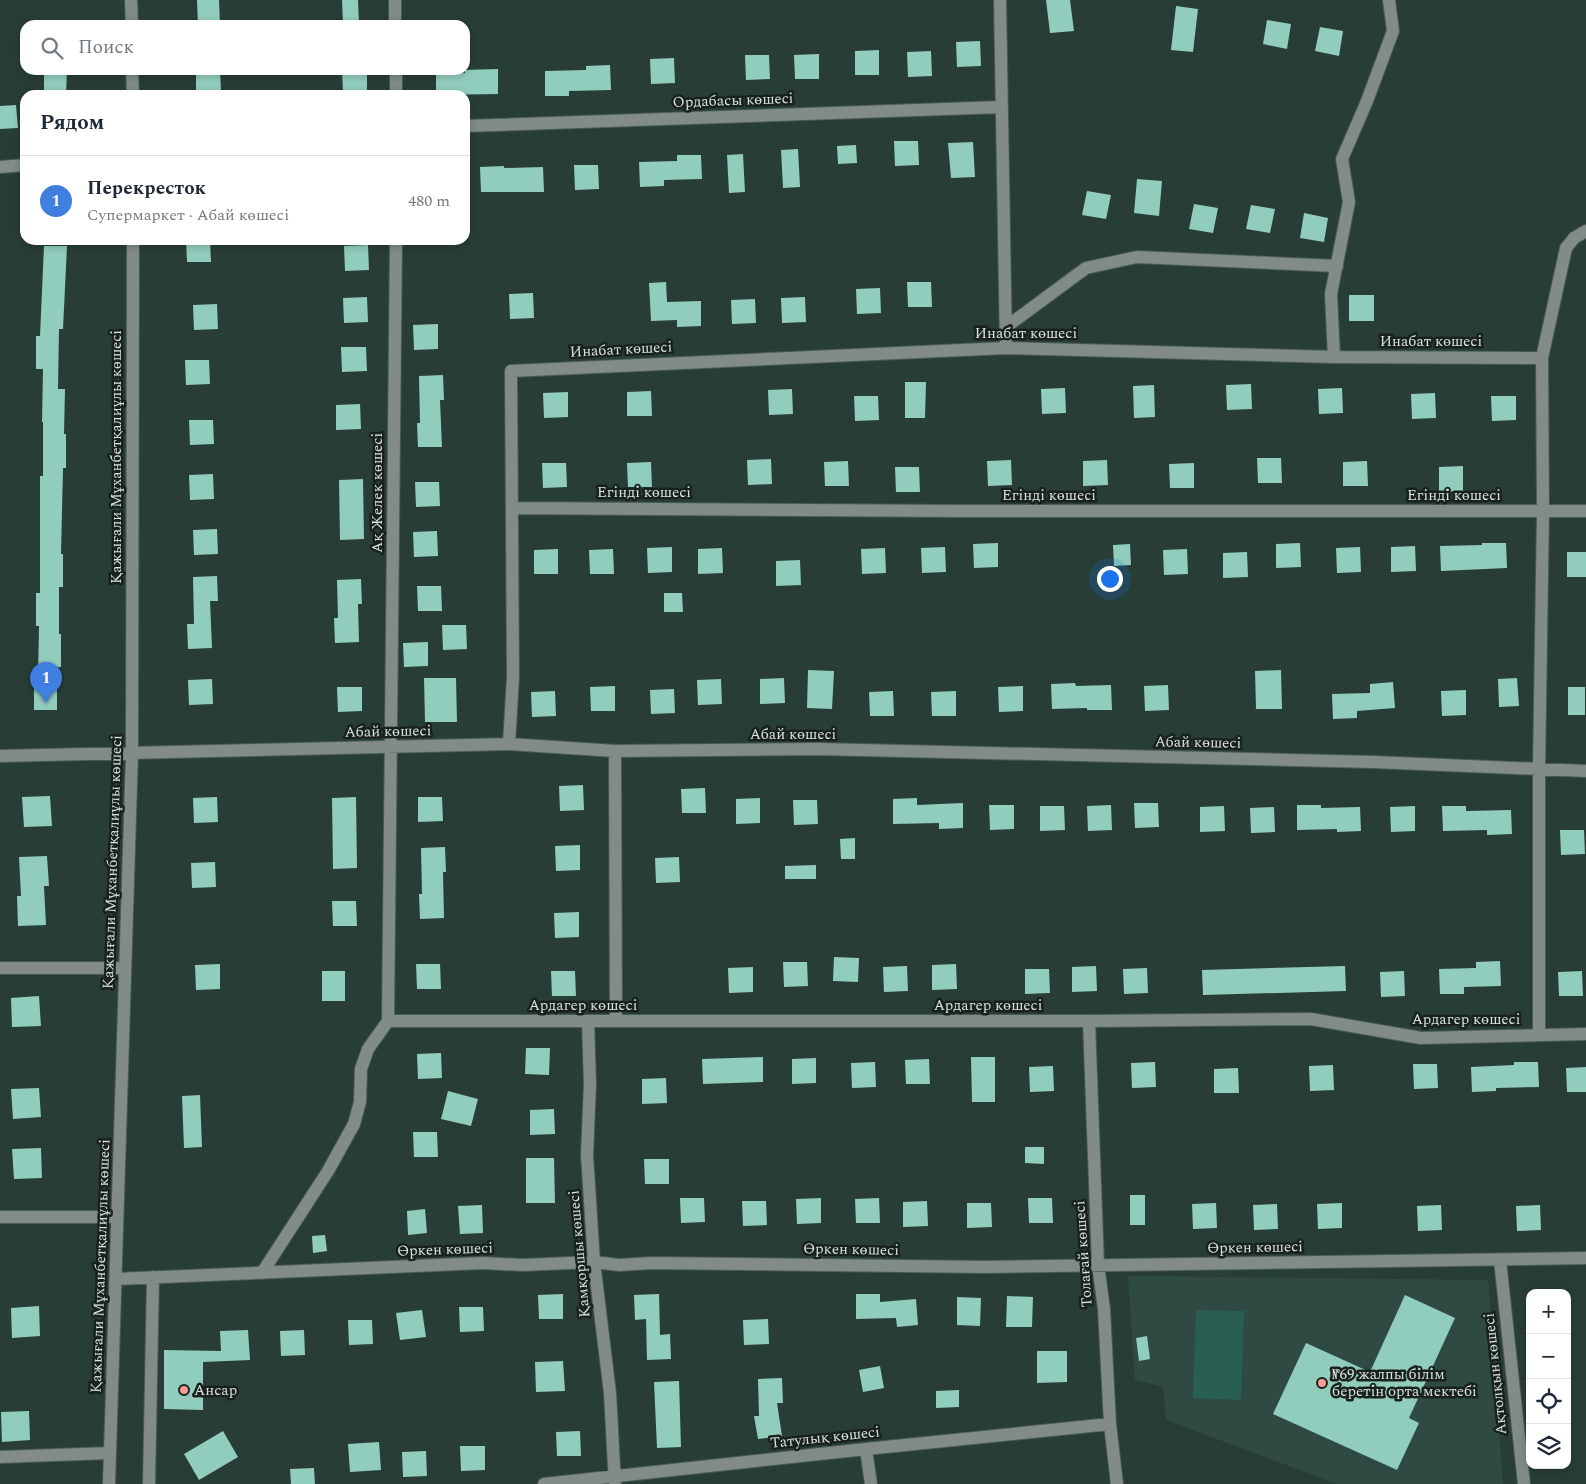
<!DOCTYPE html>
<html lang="ru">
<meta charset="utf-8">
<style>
body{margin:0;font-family:Spectral,serif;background:#f6f6f7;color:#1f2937}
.controls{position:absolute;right:15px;bottom:15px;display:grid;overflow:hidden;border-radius:10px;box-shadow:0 2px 8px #0003}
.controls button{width:45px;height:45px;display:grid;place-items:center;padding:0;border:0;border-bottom:1px solid #e0e1e3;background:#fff;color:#1f2937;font:25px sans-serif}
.you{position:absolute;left:1109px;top:578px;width:18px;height:18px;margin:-12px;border:4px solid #fff;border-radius:50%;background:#1a73e8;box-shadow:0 0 0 8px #1a73e833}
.badge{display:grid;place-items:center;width:32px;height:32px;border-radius:50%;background:#7f5d60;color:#fff;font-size:16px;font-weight:700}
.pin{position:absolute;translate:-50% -41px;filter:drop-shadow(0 1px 2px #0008)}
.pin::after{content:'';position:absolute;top:26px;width:18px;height:15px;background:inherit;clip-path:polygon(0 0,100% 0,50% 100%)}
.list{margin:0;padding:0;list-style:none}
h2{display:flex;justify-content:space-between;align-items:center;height:65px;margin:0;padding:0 20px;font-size:21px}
h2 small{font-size:16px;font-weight:400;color:#747a83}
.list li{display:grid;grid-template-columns:32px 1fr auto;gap:15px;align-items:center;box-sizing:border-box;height:90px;padding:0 20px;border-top:1px solid #e0e1e3}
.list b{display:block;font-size:19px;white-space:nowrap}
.list p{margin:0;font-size:16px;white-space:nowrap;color:#747a83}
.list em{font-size:16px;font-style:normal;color:#747a83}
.icon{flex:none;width:28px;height:28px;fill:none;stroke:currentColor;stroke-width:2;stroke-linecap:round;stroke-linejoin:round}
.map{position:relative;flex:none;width:1586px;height:1484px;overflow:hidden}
.search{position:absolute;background:#fff;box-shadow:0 2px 8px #0003;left:20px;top:20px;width:450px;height:55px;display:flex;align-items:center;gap:12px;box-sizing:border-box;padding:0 18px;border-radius:15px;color:#747a83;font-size:19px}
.panel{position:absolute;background:#fff;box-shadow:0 2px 8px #0003;left:20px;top:90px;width:450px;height:155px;border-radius:15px}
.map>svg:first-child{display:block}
.built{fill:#2e4a43}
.green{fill:#295f52}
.building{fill:#91cdbd}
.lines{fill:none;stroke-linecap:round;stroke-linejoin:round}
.minor-casing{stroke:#485b55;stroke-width:14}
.minor{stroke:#818b88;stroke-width:12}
.poi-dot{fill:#f59c93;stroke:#19211f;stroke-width:2}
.labels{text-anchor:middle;stroke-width:5;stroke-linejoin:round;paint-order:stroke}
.street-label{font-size:15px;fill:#d6e2de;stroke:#19211f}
.poi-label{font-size:15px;fill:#d6e2de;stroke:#19211f;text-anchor:start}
</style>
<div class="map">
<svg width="1586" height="1484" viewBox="0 0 1586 1484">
<rect width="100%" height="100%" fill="#293d37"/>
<!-- built -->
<path class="built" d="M1128,1276l360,4 15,204h-166l-171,-64 -3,-33 -28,-7z"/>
<!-- green -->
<path class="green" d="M1196,1310l48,1 -3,89 -48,-2z"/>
<!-- building -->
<path class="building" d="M197,0h22l1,25h-22z
M342,0h16l1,25h-16z
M1046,0h24l4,31 -24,2z
M1176,6l22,3 -5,43 -22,-2z
M1267,20l24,4 -4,25 -24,-5z
M1320,27l23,4 -4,25 -24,-5z
M980,41l1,25 -24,1 -1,-25z
M879,50v25h-24v-24z
M931,51l1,25 -24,1 -1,-25z
M819,54v25h-24l-1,-24z
M745,55h24l1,24 -24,1z
M674,58l1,25 -24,1 -1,-25z
M610,65l1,25 -42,1v5h-24v-25l41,-1v-4z
M498,69v25l-62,1v-21l29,-1v-3z
M44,70h23l-1,25h-22z
M196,70h24l1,21 -25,1z
M342,70h25v24h-24z
M16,105l2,23 -18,1v-23z
M894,141h24l1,24 -24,1z
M973,142l2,35 -24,1 -3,-35z
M856,145l1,18 -19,1 -1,-18z
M798,149l2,38 -17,1 -2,-38z
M743,154l2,38 -16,1 -2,-38z
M677,155h24l1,24 -38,1v6l-24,1 -1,-25 38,-1z
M574,165h24l1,24 -24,1z
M504,166v2l39,-1 1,25h-63l-1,-25z
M1137,179l25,2 -3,35 -25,-3z
M1087,191l24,4 -5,24 -24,-4z
M1194,204l24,4 -5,25 -24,-4z
M1251,205l24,4 -5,24 -24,-4z
M1304,213l24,5 -4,24 -24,-4z
M186,240h24l1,22h-24z
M368,245l1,25 -24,1 -1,-25z
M44,246h23l-4,83h-4l-1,60h7l-1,45h2v34h-3l-2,86h2v33h-4v47h2v33h-4v43h-23v-33h4l1,-51h-3v-33h4v-117h3v-54h-1l1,-53h-7v-33h4z
M666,282l1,20 34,-1v25l-24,1v-7l-26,1 -2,-38z
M907,282h24l1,25h-24z
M880,288l1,25 -24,1 -1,-25z
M533,293l1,25 -24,1 -1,-25z
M1349,295h25v26h-25z
M367,297l1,25 -24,1 -1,-25z
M805,297l1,25 -24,1 -1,-25z
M755,299l1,24 -24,1 -1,-24z
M217,304l1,25 -24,1 -1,-25z
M438,324v25l-24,1 -1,-25z
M341,347h25l1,24 -25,1z
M185,360h24l1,24 -24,1z
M443,375l1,25h-4l2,47h-24l-1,-24h3l-1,-47z
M905,382h21l-1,36h-20z
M1251,384l1,25 -25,1 -1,-25z
M1154,385l1,32 -21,1 -1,-32z
M1065,388l1,25 -24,1 -1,-25z
M1342,388l1,25 -24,1 -1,-25z
M792,389l1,25 -24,1 -1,-25z
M651,391l1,25h-25v-24z
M568,392v25l-24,1 -1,-25z
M1435,393l1,25 -24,1 -1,-25z
M854,396h24l1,24 -24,1z
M1491,396h25v24l-24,1z
M360,404l1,25 -25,1v-25z
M189,420h24l1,24 -24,1z
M1257,458h24l1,25h-24z
M771,459l1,25 -24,1 -1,-25z
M1011,460l1,25 -24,1 -1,-25z
M1107,460l1,25 -25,1v-25z
M848,461l1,25h-24l-1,-24z
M1367,461l1,25h-25v-24z
M651,462l1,25h-24l-1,-24z
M542,463h24l1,24 -24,1z
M1194,463v25h-24l-1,-24z
M1463,466v25l-24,1v-25z
M895,467h24l1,25h-24z
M213,474l1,25 -24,1 -1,-25z
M363,479l1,60 -24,1 -1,-60z
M415,482h24l1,24 -24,1z
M217,529l1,25 -24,1 -1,-25z
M437,531l1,25 -24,1 -1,-25z
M998,543v24l-24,1 -1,-24z
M1300,543l1,24 -25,1v-24z
M1482,543h24l1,25 -66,3 -1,-25 42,-1z
M1130,544l1,21 -17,1 -1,-21z
M1415,546l1,25 -25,1v-25z
M672,547v25l-24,1 -1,-25z
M945,547l1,25 -24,1 -1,-25z
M1360,547l1,25 -24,1 -1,-25z
M722,548l1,25 -25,1v-25z
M885,548l1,25 -24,1 -1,-25z
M558,549v25h-24v-24z
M613,549l1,25h-24l-1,-24z
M1187,549l1,25 -24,1 -1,-25z
M1247,552l1,25 -25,1v-25z
M1567,552h19v25h-19z
M800,560l1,25 -25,1v-25z
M217,576l1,25h-8l2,47 -24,1 -1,-25h7l-1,-47z
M361,579l1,25h-4l1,38 -24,1 -1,-25h4l-1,-38z
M417,586h24l1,25h-24z
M664,593h18l1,19h-19z
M442,625h24l1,24 -24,1z
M428,642v24l-24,1 -1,-24z
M808,670l26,1 -2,38 -25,-1z
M1281,670l1,39h-26l-1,-38z
M424,678h32l1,44h-32z
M784,678l1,25 -25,1v-25z
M1517,678l2,28 -20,1 -1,-28z
M212,679l1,25 -24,1 -1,-25z
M721,679l1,25 -24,1 -1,-25z
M1393,682l2,26 -38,3v7l-24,1 -1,-25 38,-1v-9z
M1075,683l1,3 35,-1 1,25h-25v-2l-35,1 -1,-25z
M1168,685l1,25 -24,1 -1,-25z
M615,686v25h-24l-1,-24z
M1023,686v25l-24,1 -1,-25z
M337,687h25v24l-24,1z
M1568,687h17v28h-17z
M674,689l1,24 -24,1 -1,-24z
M1466,690v25l-24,1 -1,-25z
M555,691l1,25 -24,1 -1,-25z
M893,691l1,25h-24l-1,-24z
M956,691v25h-24l-1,-24z
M583,785l1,25 -24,1 -1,-25z
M705,788l1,25h-24l-1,-24z
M50,796l2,30 -28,1 -2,-30z
M217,797l1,25 -24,1 -1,-25z
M356,797l1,71 -24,1 -1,-71z
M418,797h24l1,24 -25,1z
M760,798v25l-24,1v-25z
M917,798v7l46,-2v25l-24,1v-6l-46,1v-25z
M793,800h24l1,24 -24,1z
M1134,803h24l1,24 -24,1z
M989,805h25v24l-24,1z
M1111,805l1,25 -24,1 -1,-25z
M1297,805h24v3l39,-1 1,24 -24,1v-3l-40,1z
M1040,806h24l1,24 -25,1z
M1224,806l1,25 -25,1v-25z
M1415,806v25l-24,1 -1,-25z
M1442,806h24v5l45,-1 1,24 -25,1v-5l-44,1z
M1274,807l1,25 -24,1 -1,-25z
M1560,830h24l1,24 -24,1z
M855,838v21h-14l-1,-20z
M580,845v25l-24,1 -1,-25z
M445,847l1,25h-3l1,46 -24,1 -1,-25h3l-1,-46z
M47,856l2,30h-5l2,39 -28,1 -1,-30h4l-2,-39z
M679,857l1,25 -24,1 -1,-25z
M215,862l1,25 -24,1 -1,-25z
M816,865v14h-31v-13z
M332,901h24l1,25h-24z
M579,912v25l-24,1 -1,-25z
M834,957l25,1 -1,24 -25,-1z
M1500,961l1,25 -37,1v7h-24l-1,-25 37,-1v-6z
M783,962h24l1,24 -24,1z
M220,964v25l-24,1 -1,-25z
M416,964h24l1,25h-24z
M956,964l1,25 -25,1v-25z
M907,966l1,25 -24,1 -1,-25z
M1096,966l1,25 -25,1v-25z
M1345,966l1,25 -143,4 -1,-25z
M753,967v25l-24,1 -1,-25z
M1147,968l1,25 -24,1 -1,-25z
M1025,969h24l1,24 -25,1z
M322,971h23v30h-23z
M551,971h24l1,25h-24z
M1404,971l1,25 -24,1 -1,-25z
M1582,971l1,25h-24l-1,-24z
M39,996l2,30 -29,1 -1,-29z
M526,1048h24l-1,27 -24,-1z
M441,1053l1,25 -24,1 -1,-25z
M763,1057v25l-60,2 -1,-25z
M971,1057h24v45h-23z
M816,1058v25l-24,1v-25z
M929,1059l1,25h-24l-1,-24z
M875,1062l1,25 -24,1 -1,-25z
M1155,1062l1,25 -24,1 -1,-25z
M1514,1062h24l1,25 -43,1v3l-24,1 -1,-25 43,-2z
M1413,1064h24l1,24 -24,1z
M1333,1065l1,25 -24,1 -1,-25z
M1053,1066l1,25 -24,1 -1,-25z
M1586,1067v25h-19l-1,-24z
M1238,1068l1,25h-25v-24z
M666,1078l1,25 -25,1v-25z
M39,1088l2,29 -28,2 -2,-30z
M448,1091l30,8 -7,27 -30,-7z
M200,1095l2,52 -18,1 -2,-52z
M554,1109l1,25 -25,1v-25z
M413,1132h24l1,25h-24z
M1025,1147h19v17l-19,-1z
M41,1148l1,30 -28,1 -2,-30z
M526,1158h28l1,45h-29z
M644,1159h25v25h-24z
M1130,1195h15v30h-15z
M680,1198h24l1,24 -24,1z
M821,1198v25l-24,1 -1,-25z
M879,1198l1,25h-24l-1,-24z
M1028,1198h24l1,25h-24z
M742,1201h24l1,24 -24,1z
M927,1201l1,25 -25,1v-25z
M967,1203h24l1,24 -25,1z
M1216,1203l1,25 -24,1 -1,-25z
M1342,1203v25l-24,1 -1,-25z
M1277,1204l1,25 -24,1 -1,-25z
M482,1205l1,28 -23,1 -2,-28z
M1441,1205l1,25 -24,1 -1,-25z
M1540,1205l1,25 -24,1 -1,-25z
M425,1209l2,24 -19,2 -1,-24z
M325,1235l2,16 -14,2 -1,-17z
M563,1294v25h-24l-1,-24z
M659,1294l1,41 10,-1 1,25 -24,1 -1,-41 -11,1 -1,-25z
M856,1294h24v8l36,-3 2,26 -21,2 -1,-9 -40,1z
M1405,1295l50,23 -46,100 10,5 -22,47 -124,-56 33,-71 64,29z
M1007,1296l26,1 -1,30h-26z
M957,1297l24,1 -1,28 -23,-1z
M39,1306l1,30 -28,2 -1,-30z
M459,1307h24l1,24 -24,1z
M422,1310l4,27 -26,3 -4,-27z
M768,1319l1,25 -25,1 -1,-25z
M348,1320h24l1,24 -24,1z
M248,1330l2,30 -47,2v48l-39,-1v-59l57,1 -1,-20z
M304,1330l1,25 -24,1 -1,-25z
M1147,1336l3,23 -11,2 -3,-23z
M1037,1351h30v31l-30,1z
M563,1361l2,30 -29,1 -1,-30z
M880,1366l4,22 -21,4 -4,-22z
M782,1378l1,25h-6l5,33 -24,3 -4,-23h5l-1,-37z
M679,1381l2,66 -24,1 -3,-66z
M959,1390v17l-23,1v-17z
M29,1411l1,29 -28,2 -1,-30z
M223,1431l15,26 -39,23 -15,-26z
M580,1431l1,25h-24l-1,-24z
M379,1442l2,28 -31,2 -2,-28z
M460,1446h25v24l-24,1z
M426,1451l1,25 -24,1 -1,-25z
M314,1468l1,16h-24l-1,-15z"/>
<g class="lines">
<defs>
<path id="minor" d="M131,0l1,25
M395,0v25
M1000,0l6,348
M132,70l1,25
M396,70v25
M465,126l537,-19
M0,167l25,-2
M1006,327l80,-59 51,-11 200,9
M1334,357l-3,-63 18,-92 -7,-43 25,-58 26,-70 -4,-31
M512,508l447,3h627
M509,744l4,-67 -2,-306 495,-23 328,9 208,1
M615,751l1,270
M0,756l509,-12 106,7 204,-2 555,13 212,9
M0,968h125
M388,1021h701l222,-2 110,19 165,-4
M588,1021l2,63 -3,71 7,107 16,131 5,91
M1089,1021l9,244 6,44 6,115 7,60
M1539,1035v-266l4,-258 -1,-153 24,-110 8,-10 12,-7
M0,1217h117
M1500,1260l24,224
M262,1273l66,-102 26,-47 6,-22 1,-33 7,-20 20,-28 8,-781
M116,1279l367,-16 39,2 72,-3 25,3 33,-2 333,4 601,-9
M866,1449l5,35
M0,1457l110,-4
M109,1484l23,-731 1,-513
M149,1484l4,-207
M544,1484l322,-35 244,-25"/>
</defs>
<!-- minor casing -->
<use href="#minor" class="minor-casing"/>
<!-- minor -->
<use href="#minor" class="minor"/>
</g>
<!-- markers -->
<g class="poi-dot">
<circle cx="1322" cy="1383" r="5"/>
<circle cx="184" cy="1390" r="5"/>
</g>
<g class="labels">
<!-- street labels -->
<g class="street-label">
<text transform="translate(733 100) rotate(-2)" y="5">Ордабасы көшесі</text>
<text x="1026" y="338">Инабат көшесі</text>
<text x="1431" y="346">Инабат көшесі</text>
<text transform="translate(621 349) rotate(-3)" y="5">Инабат көшесі</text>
<text transform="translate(116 457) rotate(-90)" y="5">Қажығали Мұханбетқалиұлы көшесі</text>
<text x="644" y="497">Егінді көшесі</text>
<text transform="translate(377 493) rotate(-90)" y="5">Ақ Желек көшесі</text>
<text x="1049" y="500">Егінді көшесі</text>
<text x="1454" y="500">Егінді көшесі</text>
<text transform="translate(388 731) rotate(-1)" y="5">Абай көшесі</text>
<text x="793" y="739">Абай көшесі</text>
<text transform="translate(1198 742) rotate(1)" y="5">Абай көшесі</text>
<text transform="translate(112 862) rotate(-88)" y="5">Қажығали Мұханбетқалиұлы көшесі</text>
<text x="583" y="1010">Ардагер көшесі</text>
<text x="988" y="1010">Ардагер көшесі</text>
<text x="1466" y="1024">Ардагер көшесі</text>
<text transform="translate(1255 1247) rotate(-1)" y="5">Өркен көшесі</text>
<text transform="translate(445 1249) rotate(-2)" y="5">Өркен көшесі</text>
<text transform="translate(851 1249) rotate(1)" y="5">Өркен көшесі</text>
<text transform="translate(579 1254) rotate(-95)" y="5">Қамқоршы көшесі</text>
<text transform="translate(1083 1254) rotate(-94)" y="5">Толағай көшесі</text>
<text transform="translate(100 1266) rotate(-88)" y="5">Қажығали Мұханбетқалиұлы көшесі</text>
<text transform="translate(1495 1374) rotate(-96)" y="5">Ақтолқын көшесі</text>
<text transform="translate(825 1437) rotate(-6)" y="5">Татулық көшесі</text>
</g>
<!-- poi labels -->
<g class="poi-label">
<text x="1332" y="1379">№69 жалпы білім<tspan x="1332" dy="17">беретін орта мектебі</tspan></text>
<text x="194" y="1395">Ансар</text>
</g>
</g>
</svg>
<div class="controls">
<button>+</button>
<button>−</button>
<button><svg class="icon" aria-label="locate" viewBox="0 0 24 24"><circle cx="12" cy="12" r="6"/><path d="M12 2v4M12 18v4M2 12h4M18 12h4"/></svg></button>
<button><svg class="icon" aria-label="layers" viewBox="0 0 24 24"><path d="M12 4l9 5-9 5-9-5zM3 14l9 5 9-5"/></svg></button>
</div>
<div class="you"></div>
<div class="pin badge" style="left:46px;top:703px;background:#3f7fe0">1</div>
<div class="search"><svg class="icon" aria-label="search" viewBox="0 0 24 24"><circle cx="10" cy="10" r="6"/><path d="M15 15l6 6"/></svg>Поиск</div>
<section class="panel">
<h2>Рядом<small></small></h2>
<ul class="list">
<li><span class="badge" style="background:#3f7fe0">1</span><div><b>Перекресток</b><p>Супермаркет · Абай көшесі</p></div><em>480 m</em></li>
</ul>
</section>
</div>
